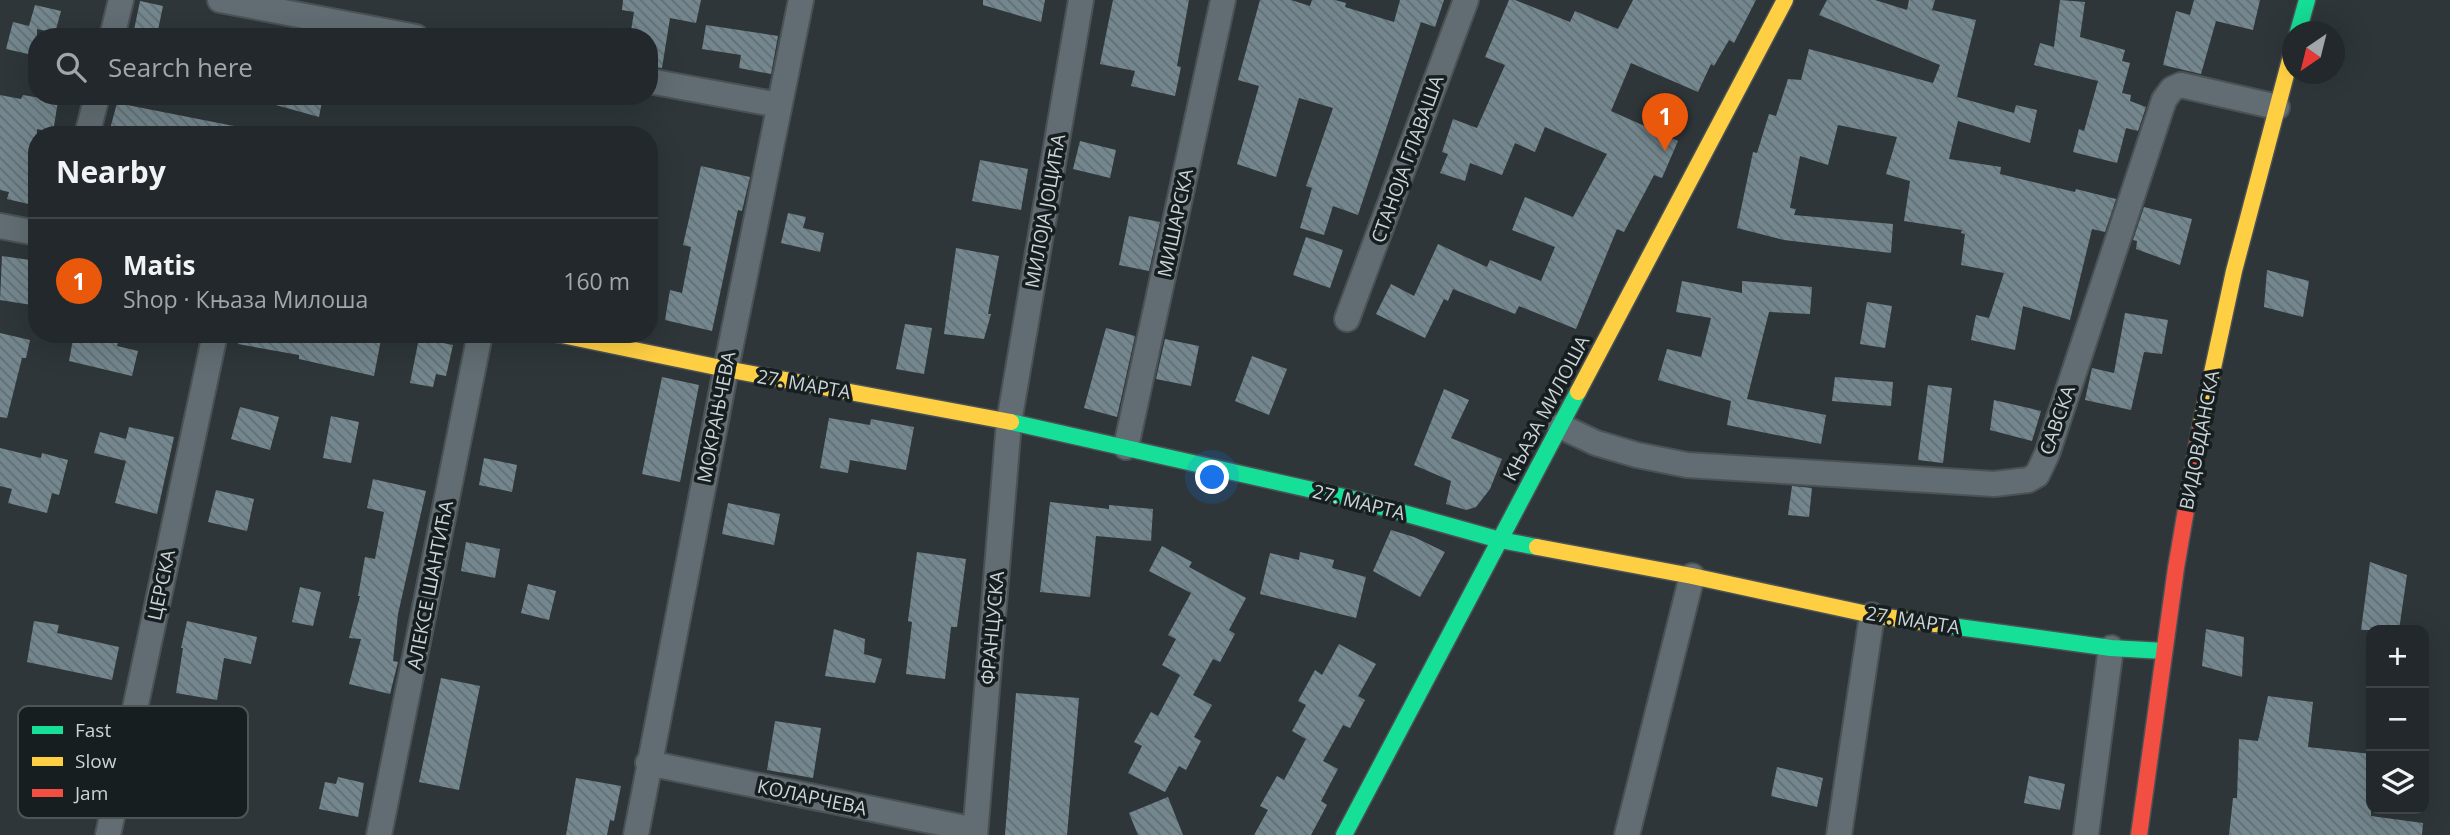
<!DOCTYPE html>
<meta charset="utf-8">
<style>
body{margin:0;font-family:"Open Sans",sans-serif;background:#2a3033;color:#f1f3f6}
.controls{position:absolute;right:21px;bottom:21px;display:grid;overflow:hidden;border-radius:14px;box-shadow:0 7px 28px #0002}
.controls button{width:63px;height:63px;display:grid;place-items:center;padding:0;border:0;border-bottom:2px solid #3f4447;background:#22282b;color:#f1f3f6;font:35px sans-serif}
.compass{position:absolute;left:2282px;top:21px;width:63px;height:63px;border-radius:50%;background:#22282b;box-shadow:0 7px 28px #0002;rotate:215deg}
.you{position:absolute;left:1213px;top:478px;width:24px;height:24px;margin:-18px;border:5px solid #fff;border-radius:50%;background:#1a73e8;box-shadow:0 0 0 10px #1a73e833}
.badge{display:grid;place-items:center;width:46px;height:46px;border-radius:50%;background:#ea580c;color:#fff;font-size:23px;font-weight:700}
.pin{position:absolute;translate:-50% -58px;filter:drop-shadow(0 2px 4px #0008)}
.pin::after{content:'';position:absolute;top:37px;width:24px;height:21px;background:inherit;clip-path:polygon(0 0,100% 0,50% 100%)}
.list{margin:0;padding:0;list-style:none}
h2{display:flex;justify-content:space-between;align-items:center;height:91px;margin:0;padding:0 28px;font-size:30px}
h2 small{font-size:23px;font-weight:400;color:#a2a6a9}
.list li{display:grid;grid-template-columns:46px 1fr auto;gap:21px;align-items:center;box-sizing:border-box;height:126px;padding:0 28px;border-top:2px solid #3f4447}
.list b{display:block;font-size:26px;white-space:nowrap}
.list p{margin:0;font-size:23px;white-space:nowrap;color:#a2a6a9}
.list em{font-size:23px;font-style:normal;color:#a2a6a9}
.icon{flex:none;width:38px;height:38px;fill:none;stroke:currentColor;stroke-width:2;stroke-linecap:round;stroke-linejoin:round}
.map{position:relative;flex:none;width:2450px;height:835px;overflow:hidden}
.search{position:absolute;background:#22282b;box-shadow:0 7px 28px #0002;left:28px;top:28px;width:630px;height:77px;display:flex;align-items:center;gap:18px;box-sizing:border-box;padding:0 24px;border-radius:28px;color:#a2a6a9;font-size:26px}
.panel{position:absolute;background:#22282b;box-shadow:0 7px 28px #0002;left:28px;top:126px;width:630px;height:217px;border-radius:28px}
.map>svg:first-child{display:block}
.building{fill:url(#building-back-hatch)}
.lines{fill:none;stroke-linecap:round;stroke-linejoin:round}
.street-casing{stroke:#4b5255;stroke-width:28}
.fast-casing{stroke:#4b5255;stroke-width:19}
.slow-casing{stroke:#4b5255;stroke-width:19}
.jam-casing{stroke:#4b5255;stroke-width:19}
.street{stroke:#616d72;stroke-width:24}
.fast{stroke:#16e098;stroke-width:16}
.slow{stroke:#ffcf43;stroke-width:16}
.jam{stroke:#f24e42;stroke-width:16}
.labels{text-anchor:middle;stroke-width:7;stroke-linejoin:round;paint-order:stroke}
.street-label{font-size:19px;fill:#cbd4d7;stroke:#171e20}
.key{fill:#171e20;stroke:#4d5557;stroke-width:2}
.key-label{font-size:19px;fill:#cbd4d7}
</style>
<div class="map">
<svg width="2450" height="835" viewBox="0 0 2450 835">
<defs>
<pattern id="building-back-hatch" width="6" height="6" patternUnits="userSpaceOnUse" patternTransform="scale(1.75)"><rect width="6" height="6" fill="#74878e"/><path d="M-1 5l2 2M0 0l6 6M5-1l2 2" fill="none" stroke="#616e73"/></pattern>
</defs>
<rect width="100%" height="100%" fill="#2e3639"/>
<!-- building -->
<path class="building" d="M623,0h78l-5,23 -26,-5 -8,50 -13,-2v-29h-19l4,-25 -12,-2z
M983,0h62l-4,22 -58,-17z
M1113,0h76l-12,66 4,1 -6,29 -44,-10 4,-15 -35,-7z
M1260,0h31l19,6 2,-6h23l11,3 -1,4 49,15 6,-22h44l-9,27 -14,-5 -63,193 -25,-9 -9,29 -24,-7 12,-40 -6,-2 27,-78 -34,-10 -23,79 -39,-13 22,-78 -21,-6z
M1509,0h6l55,22 5,-11 43,18 15,-29h123l-22,43 -5,-3 -15,26 -3,-2 -13,28 -67,-29 -20,48 67,30 -16,37 -8,-3 -30,57 -7,-3 -41,100 -57,-23 -4,8 -62,-25 -5,12 -4,-2 -19,39 -49,-24 15,-30 23,12 24,-52 49,23 3,-7 51,21 14,-34 -43,-17 13,-33 48,20 34,-63 -62,-27 -10,25 -20,-9 -13,32 -32,-12 -5,18 -25,-8 8,-19 -6,-2 11,-33 24,9 28,-63 -20,-8z
M1827,0h48l32,10 2,-10h26l-3,10 44,10 -19,77 57,16 2,-8 21,5 -7,33 -72,-22 -9,38 52,8 -1,7 75,18 1,-3 40,10 -11,33 -13,-3 -22,91 -47,-14 -8,44 -44,-10 5,-25 13,3 15,-45 -43,-8 4,-31 -4,-1 1,-3 -58,-9 6,-40 -24,-7 11,-37 -59,-12 -10,40 -28,-9 -10,52 6,1 -2,6 99,9 -2,29 -107,-13 -47,-12 16,-76 4,1 12,-39 7,2 12,-37 13,1 8,-31 124,34 7,-18 -121,-50z
M2060,0l25,2 -5,35 45,13 -3,11 8,2 -8,30 9,2 -1,6 16,6 -8,24 -12,-3 -9,35 -44,-11 6,-23 5,2 14,-50 -64,-16 6,-22 14,4z
M2194,0h66l-7,30 -37,-9 -15,53 -38,-9 13,-54 14,4z
M140,1l23,5 -6,29 -23,-5z
M35,5l26,6 -6,22 -18,-4v27l-31,-7 7,-27 16,4z
M706,25l72,11 -7,38 -32,-6 2,-13 -39,-6z
M0,95l21,4 2,-4 35,6 -5,31 -16,-3v77l-30,-7 2,-7 -9,-2z
M266,96h57l-4,21 -54,-15z
M117,103l117,23 -1,9h-101l-22,-6z
M1080,141l36,9 -6,28 -37,-9z
M980,160l48,9 -7,41 -49,-9z
M701,166l49,11 -8,34 -4,-1 -26,121 -47,-11 5,-30 12,3 9,-46 -8,-2z
M2144,207l48,12 -12,46 -44,-16 1,-8 -4,-1z
M788,213l18,4 -3,11 21,5 -4,19 -39,-9z
M1129,216l31,6 -11,49 -30,-6z
M1306,237l37,13 -13,38 -37,-13z
M956,248l43,8 -11,58h3l-7,25 -40,-5z
M2,256l35,5 -5,44 -32,-5z
M2267,270l42,11 -6,36 -39,-10z
M1682,281l60,12v-12l70,6 -2,27 -41,-2 -22,87 79,16 -5,29 -94,-19 4,-24 -73,-21 9,-31 34,8 10,-39 -35,-6z
M1867,302l25,4 -7,42 -25,-4z
M2125,313l43,7 -6,34 -18,-2 -13,58 -46,-10 7,-32 22,5z
M905,324l27,4 -8,46 -28,-5z
M1106,328l29,8 -18,81 -33,-9z
M0,333l30,7 -4,18h-4l-15,60 -7,-1z
M74,334h46l-3,12 21,5 -6,25 -63,-15z
M239,334h143l-8,42 -75,-17v-4l-61,-11z
M419,338l34,7 -7,31 -10,-2 -3,13 -23,-4z
M1165,339l34,7 -8,40 -35,-7z
M1252,356l35,13 -18,46 -34,-14z
M662,377l37,8 -19,97 -38,-8z
M1835,377l58,5 -2,24 -59,-5z
M1928,385l24,3 -9,75 -25,-3z
M1444,389l25,11 -18,38 51,21 -12,30 -14,18 -10,3 -20,-6 5,-23 -37,-16z
M1994,400l47,11 -9,30 -42,-11z
M240,407l39,10 -9,33 -39,-11z
M331,416l28,6 -8,41 -28,-5z
M829,418l41,7 1,-6 43,8 -8,43 -56,-10 -2,13 -28,-5z
M129,427l45,10 -17,77 -42,-11 11,-42 -32,-8 6,-21 26,7z
M0,448l41,10 1,-5 26,7 -9,35 -7,-2 -5,20 -39,-10 4,-14 -12,-3z
M484,458l33,7 -5,27 -33,-7z
M373,479l53,12 -28,123 -5,47 5,1 -8,32 -41,-10 12,-45 -12,-1 11,-42h-2l7,-39 10,2 9,-47 -17,-4z
M1792,486l20,2 -3,29 -21,-2z
M216,490l38,9 -7,32 -39,-9z
M1050,502l59,7v-4l44,4 -2,32 -55,-5 -6,61 -50,-5z
M728,503l52,11 -6,31 -52,-11z
M1391,530l23,7 31,15 -25,45 -47,-26z
M466,542l34,7 -5,29 -34,-7z
M1162,546l30,16 -3,5 57,31 -17,32 6,4 -15,28 -7,-3 -20,36 19,10 -18,32 7,4 -15,29 -7,-4 -14,26 -37,-19 14,-27 -8,-4 17,-30 7,4 22,-41 -18,-10 14,-26 -8,-4 23,-42 -42,-22z
M917,552l49,7 -9,68h-6l-6,52 -39,-5 6,-52 -4,-1z
M1300,552l34,8 -2,8 34,9 -10,41 -96,-24 10,-41 29,7z
M2370,562l37,13 -8,55h-38z
M528,584l28,7 -7,29 -28,-7z
M300,587l21,5 -8,34 -21,-4z
M34,621l25,4 -2,8 62,14 -7,33 -85,-18z
M187,621l70,16 -6,27 -27,-6 -7,42 -41,-7 7,-45h-2z
M834,629l31,10 -1,15 18,5 -7,24 -50,-7z
M2206,629l38,8 -2,40 -40,-11z
M1339,644l37,20 -18,32 7,4 -15,28 -7,-3 -20,36 15,8 -17,32 6,4 -16,30h-57l14,-25 -8,-4 17,-30 7,4 22,-41 -14,-8 14,-26 -8,-4 17,-31 7,5z
M441,678l39,8 -21,104 -40,-8z
M1016,693l63,5 -12,137h-62z
M2268,696l45,6 -5,45 63,7v62l52,7 -1,12h-193l4,-37h4l2,-59 19,2z
M775,721l46,7 -8,50 -46,-8z
M1777,767l46,11 -6,29 -46,-11z
M2029,776l36,8 -5,26 -36,-7z
M338,777l26,6 -6,34 -39,-8 6,-27 11,2z
M576,778l45,8 -7,35 -4,-1 -3,15h-41z
M1168,797l15,38h-45l-9,-22z"/>
<g class="lines">
<defs>
<path id="street" d="M220,0l196,37
M112,37l9,-37
M649,81l130,24
M87,135l10,-39
M0,226l37,7
M1347,319l119,-319
M1560,426l36,17 41,12 50,10 307,19 34,-4 9,-5 10,-21 117,-354 8,-11 9,-4 96,22
M1126,447l97,-447
M648,763l327,67
M108,835l107,-501
M379,835l101,-501
M636,835l90,-466 75,-369
M975,835l34,-413 72,-422
M1627,835l65,-259
M1839,835l33,-220
M2086,835l25,-187"/>
<path id="fast" d="M2298,32l9,-32
M1011,422l346,78 143,40 37,7
M1936,624l175,24 53,3
M1344,835l234,-443"/>
<path id="slow" d="M557,334l169,35 285,53
M1578,392l207,-392
M2200,428l34,-157 58,-219
M1537,547l155,29 180,39 64,9"/>
<path id="jam" d="M2139,835l37,-267 24,-140"/>
</defs>
<!-- street casing -->
<use href="#street" class="street-casing"/>
<!-- fast casing -->
<use href="#fast" class="fast-casing"/>
<!-- slow casing -->
<use href="#slow" class="slow-casing"/>
<!-- jam casing -->
<use href="#jam" class="jam-casing"/>
<!-- street -->
<use href="#street" class="street"/>
<!-- fast -->
<use href="#fast" class="fast"/>
<!-- slow -->
<use href="#slow" class="slow"/>
<!-- jam -->
<use href="#jam" class="jam"/>
</g>
<g class="labels">
<!-- street labels -->
<g class="street-label">
<text transform="translate(1407 159) rotate(-70)" y="7">СТАНОЈА ГЛАВАША</text>
<text transform="translate(1045 211) rotate(-80)" y="7">МИЛОЈА ЈОЦИЋА</text>
<text transform="translate(1175 223) rotate(-78)" y="7">МИШАРСКА</text>
<text transform="translate(804 384) rotate(10)" y="7">27. МАРТА</text>
<text transform="translate(1546 408) rotate(-62)" y="7">КЊАЗА МИЛОША</text>
<text transform="translate(716 417) rotate(-79)" y="7">МОКРАЊЧЕВА</text>
<text transform="translate(2057 420) rotate(-71)" y="7">САВСКА</text>
<text transform="translate(2199 440) rotate(-79)" y="7">ВИДОВДАНСКА</text>
<text transform="translate(1359 502) rotate(14)" y="7">27. МАРТА</text>
<text transform="translate(161 585) rotate(-78)" y="7">ЦЕРСКА</text>
<text transform="translate(430 585) rotate(-79)" y="7">АЛЕКСЕ ШАНТИЋА</text>
<text transform="translate(1913 620) rotate(9)" y="7">27. МАРТА</text>
<text transform="translate(992 628) rotate(-85)" y="7">ФРАНЦУСКА</text>
<text transform="translate(812 797) rotate(12)" y="7">КОЛАРЧЕВА</text>
</g>
</g>
<!-- legend -->
<rect x="18" y="706" width="230" height="112" rx="10" class="key"/>
<rect x="32" y="726" width="31" height="8" fill="#16e098"/>
<rect x="32" y="757" width="31" height="9" fill="#ffcf43"/>
<rect x="32" y="789" width="31" height="8" fill="#f24e42"/>
<g class="key-label">
<text x="75" y="737">Fast</text>
<text x="75" y="768">Slow</text>
<text x="75" y="800">Jam</text>
</g>
</svg>
<div class="controls">
<button>+</button>
<button>−</button>
<button><svg class="icon" aria-label="layers" viewBox="0 0 24 24"><path d="M12 4l9 5-9 5-9-5zM3 14l9 5 9-5"/></svg></button>
</div>
<svg class="compass" viewBox="-18 -18 36 36"><path d="M0-13l5 13h-10z" fill="#e53935"/><path d="M0 13l5-13h-10z" fill="#a2a6a9"/></svg>
<div class="you"></div>
<div class="pin badge" style="left:1665px;top:151px">1</div>
<div class="search"><svg class="icon" aria-label="search" viewBox="0 0 24 24"><circle cx="10" cy="10" r="6"/><path d="M15 15l6 6"/></svg>Search here</div>
<section class="panel">
<h2>Nearby<small></small></h2>
<ul class="list">
<li><span class="badge">1</span><div><b>Matis</b><p>Shop · Књаза Милоша</p></div><em>160 m</em></li>
</ul>
</section>
</div>
